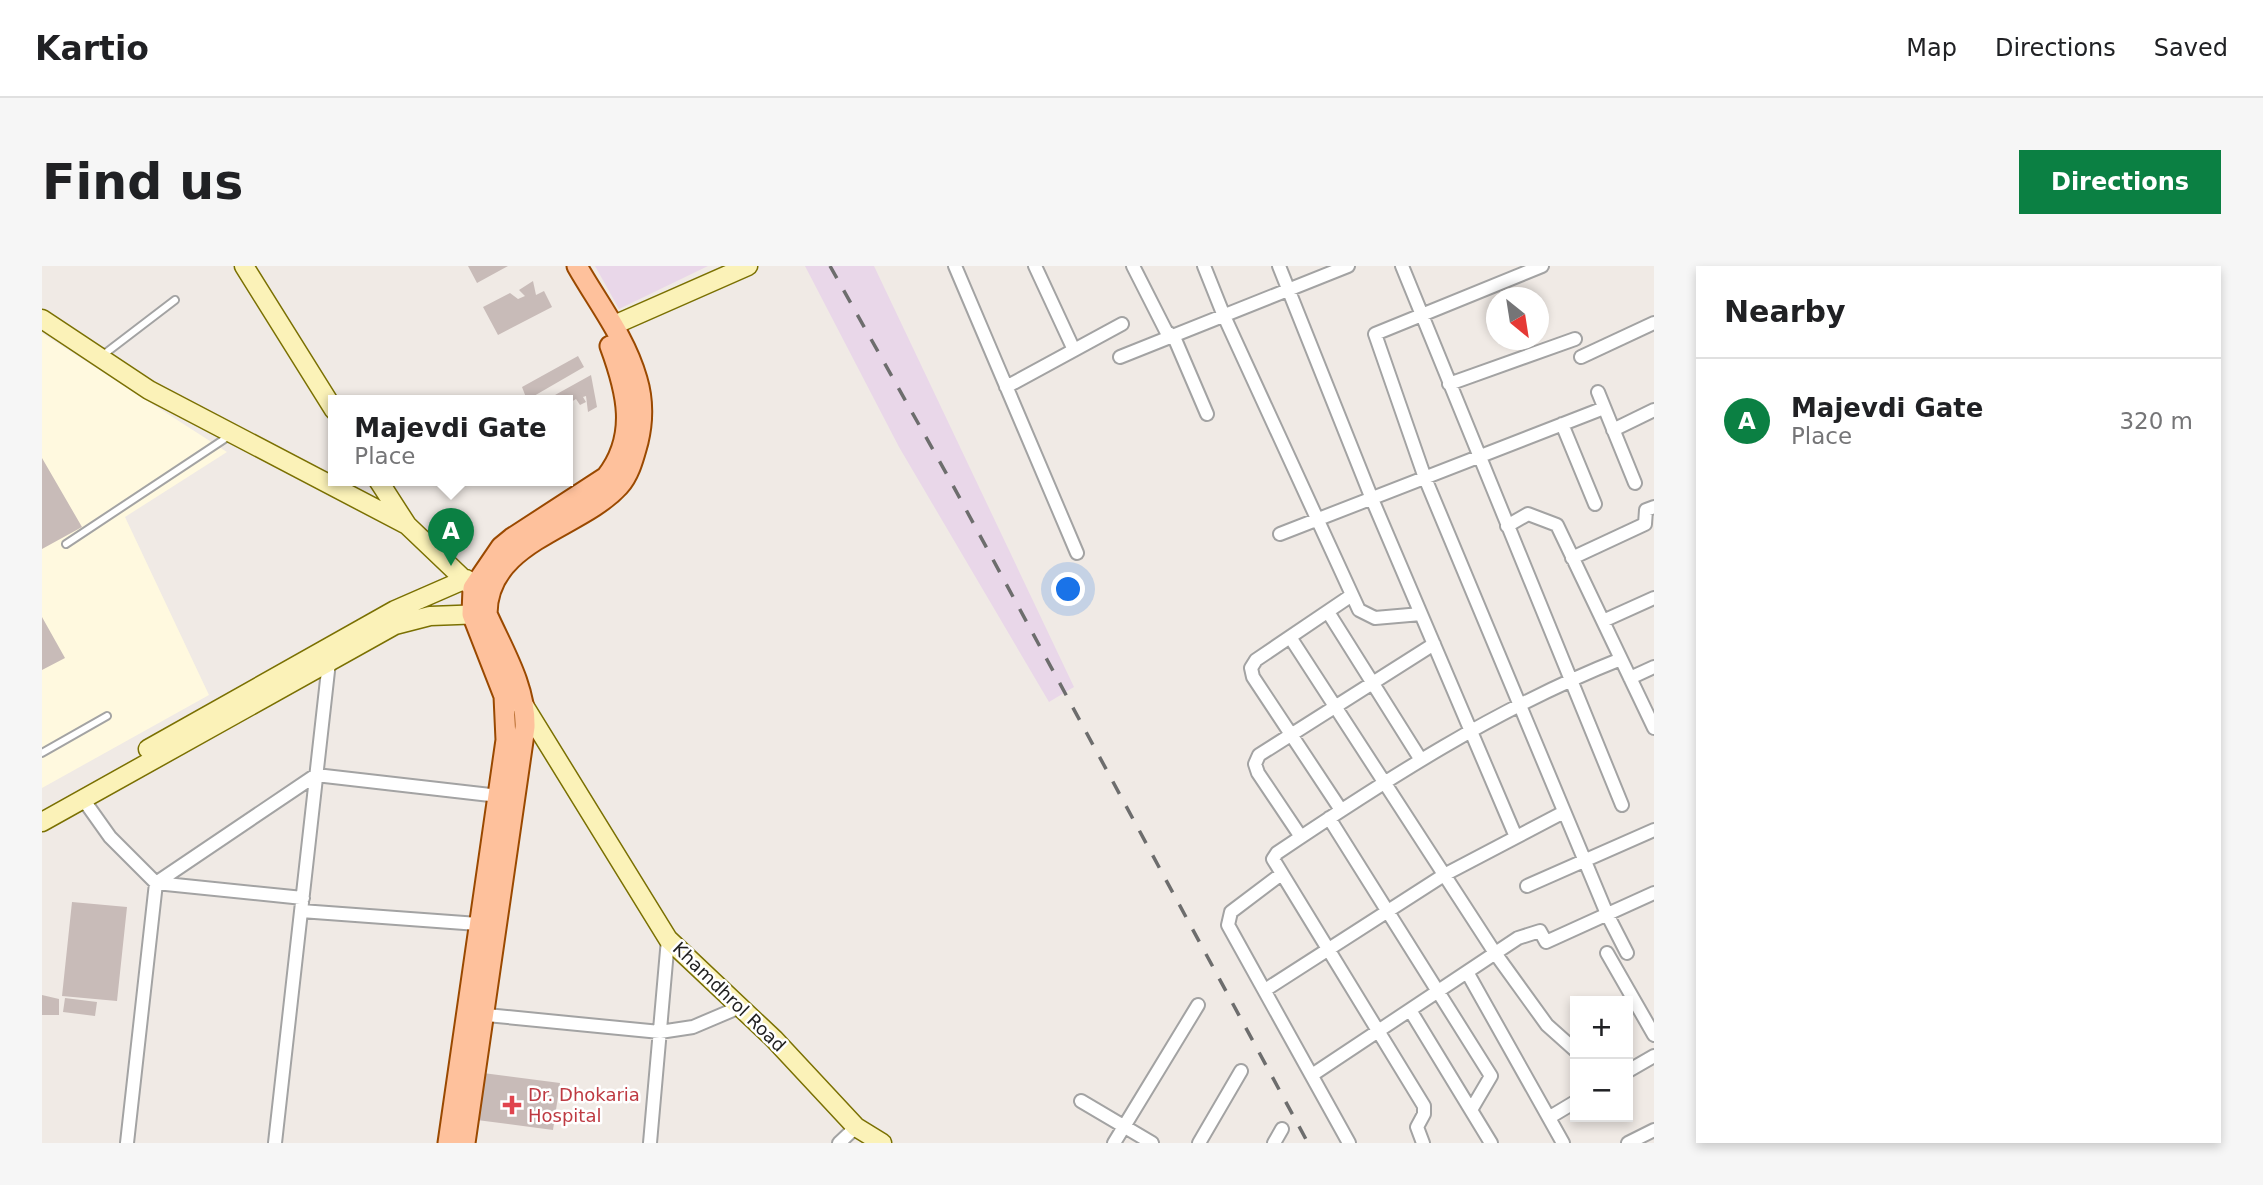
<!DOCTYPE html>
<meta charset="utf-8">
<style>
body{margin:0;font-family:"DejaVu Sans",sans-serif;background:#f6f6f6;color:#202124}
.controls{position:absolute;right:21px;bottom:21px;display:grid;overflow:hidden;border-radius:0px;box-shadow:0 4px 10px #0003}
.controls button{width:63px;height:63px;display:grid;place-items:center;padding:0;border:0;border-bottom:2px solid #e0e0e0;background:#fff;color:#202124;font:35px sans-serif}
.compass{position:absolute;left:1444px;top:21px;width:63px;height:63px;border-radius:50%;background:#fff;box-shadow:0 4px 10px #0003;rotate:150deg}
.you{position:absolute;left:1027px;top:324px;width:24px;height:24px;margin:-18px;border:5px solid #fff;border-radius:50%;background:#1a73e8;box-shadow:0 0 0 10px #1a73e833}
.badge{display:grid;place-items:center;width:46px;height:46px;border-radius:50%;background:#0b8043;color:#fff;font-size:23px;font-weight:700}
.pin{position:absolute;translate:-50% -58px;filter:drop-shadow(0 2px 4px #0008)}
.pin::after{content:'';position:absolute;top:37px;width:24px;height:21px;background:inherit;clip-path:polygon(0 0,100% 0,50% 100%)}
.popup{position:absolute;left:286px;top:129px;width:245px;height:91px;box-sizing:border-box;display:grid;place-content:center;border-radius:0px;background:#fff;filter:drop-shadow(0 2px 5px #0005);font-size:23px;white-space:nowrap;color:#757577}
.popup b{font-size:26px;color:#202124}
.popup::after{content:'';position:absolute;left:50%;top:100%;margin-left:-14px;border:14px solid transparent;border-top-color:#fff}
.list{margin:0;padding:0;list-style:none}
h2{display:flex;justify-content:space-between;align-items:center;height:91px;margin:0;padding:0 28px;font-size:30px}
h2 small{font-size:23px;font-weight:400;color:#757577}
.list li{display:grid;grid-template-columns:46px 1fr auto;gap:21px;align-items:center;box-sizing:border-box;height:126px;padding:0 28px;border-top:2px solid #e0e0e0}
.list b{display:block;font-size:26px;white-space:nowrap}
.list p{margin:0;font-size:23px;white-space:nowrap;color:#757577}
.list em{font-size:23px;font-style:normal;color:#757577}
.map{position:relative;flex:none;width:1612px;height:877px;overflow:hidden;border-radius:0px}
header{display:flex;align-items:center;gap:42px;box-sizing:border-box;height:98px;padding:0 35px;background:#fff;border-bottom:2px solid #e0e0e0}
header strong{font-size:33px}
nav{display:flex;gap:38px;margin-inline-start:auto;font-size:24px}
.intro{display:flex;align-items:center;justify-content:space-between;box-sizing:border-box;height:168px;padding:0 42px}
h1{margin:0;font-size:49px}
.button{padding:18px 32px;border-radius:0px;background:#0b8043;color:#fff;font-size:24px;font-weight:700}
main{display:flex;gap:42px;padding:0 42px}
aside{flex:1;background:#fff;border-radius:0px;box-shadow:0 4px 10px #0003}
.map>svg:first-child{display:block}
.industrial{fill:#e9d7e9}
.education{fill:#fff9df}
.building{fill:#c8bbb8}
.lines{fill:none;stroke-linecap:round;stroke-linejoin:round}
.lane-casing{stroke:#a3a3a3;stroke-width:10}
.street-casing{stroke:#a3a3a3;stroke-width:16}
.secondary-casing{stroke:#7a7002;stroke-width:21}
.primary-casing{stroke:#9a4900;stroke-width:23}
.lane{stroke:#fff;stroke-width:6}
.street{stroke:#fff;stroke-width:12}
.secondary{stroke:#fbf2b8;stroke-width:18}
.primary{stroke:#fec19c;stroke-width:19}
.rail{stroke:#6d6d6d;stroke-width:3.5;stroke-dasharray:14 14;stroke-linecap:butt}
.health-dot{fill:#e0444e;stroke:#fff;stroke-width:2.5}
.labels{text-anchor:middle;stroke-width:5;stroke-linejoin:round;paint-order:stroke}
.street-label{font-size:18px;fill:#1f1f1f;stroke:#fff}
.health-label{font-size:18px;fill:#be3a42;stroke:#fff;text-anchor:start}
</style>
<header>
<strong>Kartio</strong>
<nav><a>Map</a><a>Directions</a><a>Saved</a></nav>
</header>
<div class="intro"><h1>Find us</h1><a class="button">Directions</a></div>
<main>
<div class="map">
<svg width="1612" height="877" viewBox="0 0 1612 877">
<rect width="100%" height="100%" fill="#f0eae5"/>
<!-- industrial -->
<path class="industrial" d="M553,0h113l-89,43z
M763,0h69l200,421 -25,15 -150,-255z"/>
<!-- education -->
<path class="education" d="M0,67l185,119 -102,65 84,178 -167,93z"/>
<!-- building -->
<path class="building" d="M426,0h40l-31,17z
M491,15l3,14 8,-4 8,16 -54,28 -15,-28 27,-14 8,6 7,-3 -6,-6z
M536,90l6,11 -57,33 -5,-13z
M549,109l6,32 -9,5 -2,-16 -3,1 3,5 -6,3 -4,-6 -8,5v-4h-22z
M0,192l40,69 -40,22z
M0,351l23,41 -23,12z
M30,636l55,5 -10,94 -55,-5z
M0,729l17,4v16h-17z
M23,732l32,4 -2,14 -32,-4z
M441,807l77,10 -7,47 -76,-10z"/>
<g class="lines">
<defs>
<path id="lane" d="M61,89l72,-55
M24,278l163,-108
M0,487l65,-37"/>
<path id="street" d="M913,0l122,287
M993,0l39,84
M1091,0l33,65 8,6 33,77
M1162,0l20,50 135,294 16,8 46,-4
M1237,0l93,233 144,338
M1360,0l220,539
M1500,0l-167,68 50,144 182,436 20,39
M1078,91l228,-91
M1539,91l73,-34
M1407,118l126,-45
M964,121l116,-63
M1556,126l37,91
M1520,158l33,80
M1571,164l41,-20
M1465,260l21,-12 29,11 97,203
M1238,268l324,-126
M1530,292l73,-34 1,-14 8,-3
M1286,346l93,148
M1561,355l51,-23
M1248,371l205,316 52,72 28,25
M1588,412l24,-11
M41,533l27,38 46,46 160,-108 183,21
M1299,544l-88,-133 -2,-9 5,-8 96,-65
M1287,552l162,258 -20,34
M1259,571l-43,-64 -3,-9 4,-9 175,-111
M1238,609l-49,37 -3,13 121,218
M1485,620l127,-56
M259,645l177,13
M1565,687l47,82
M1425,706l96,171
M1223,724l179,-115 120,-63
M1368,744l81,133
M434,748l184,18 33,-5 47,-20
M1586,805l26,-15
M1270,809l206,-137 22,-7 6,11 108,-49
M1039,835l71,42
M1508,851l25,-15
M85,877l29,-260 147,15
M233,877l54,-481
M608,877l18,-204
M797,877l17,-16
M1072,877l84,-138
M1157,877l42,-72
M1232,877l8,-14
M1381,877l-6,-16 7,-13v-8l-151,-247 4,-6c110,-74 220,-145 344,-194
M1586,877l26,-13"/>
<path id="secondary" d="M202,0l90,144
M0,53l107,71 258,135
M572,59l134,-59
M336,214l29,45 65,62
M478,438l5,3 143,232 106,100 82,88 26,16
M106,483l247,-139 71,-31
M0,556l353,-197 35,-9 54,-2"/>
<path id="primary" d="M406,877l58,-403 -2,-44 -32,-82 1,-26 28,-41 11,-9 94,-61c32,-41 21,-85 4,-131
M423,877l60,-416c1,-40 -22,-77 -38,-113 0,-73 93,-85 132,-128 11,-12 15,-30 19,-44 5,-21 5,-43 -1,-63 -12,-42 -39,-76 -60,-113"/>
</defs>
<!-- lane casing -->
<use href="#lane" class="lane-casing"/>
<!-- street casing -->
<use href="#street" class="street-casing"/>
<!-- secondary casing -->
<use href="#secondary" class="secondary-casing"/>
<!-- primary casing -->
<use href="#primary" class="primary-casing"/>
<!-- lane -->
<use href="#lane" class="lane"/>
<!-- street -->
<use href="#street" class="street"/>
<!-- secondary -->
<use href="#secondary" class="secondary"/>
<!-- primary -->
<use href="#primary" class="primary"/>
<!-- rail -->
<path class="rail" d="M788,0l120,214 358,663"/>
</g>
<!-- markers -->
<path class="health-dot" d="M466.5 828.5h7v7h7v7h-7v7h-7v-7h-7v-7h7z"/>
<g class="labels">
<!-- street labels -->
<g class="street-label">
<text transform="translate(687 731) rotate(44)" y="6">Khamdhrol Road</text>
</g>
<!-- health labels -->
<g class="health-label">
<text x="486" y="835">Dr. Dhokaria<tspan x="486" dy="21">Hospital</tspan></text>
</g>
</g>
</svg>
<div class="controls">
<button>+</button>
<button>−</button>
</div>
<svg class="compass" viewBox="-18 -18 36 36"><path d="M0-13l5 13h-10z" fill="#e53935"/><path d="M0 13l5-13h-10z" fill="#757577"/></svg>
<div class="you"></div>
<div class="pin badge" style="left:409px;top:300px">A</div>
<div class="popup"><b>Majevdi Gate</b>Place</div>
</div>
<aside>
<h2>Nearby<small></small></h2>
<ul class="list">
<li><span class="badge">A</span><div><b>Majevdi Gate</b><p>Place</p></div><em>320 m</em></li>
</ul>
</aside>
</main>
